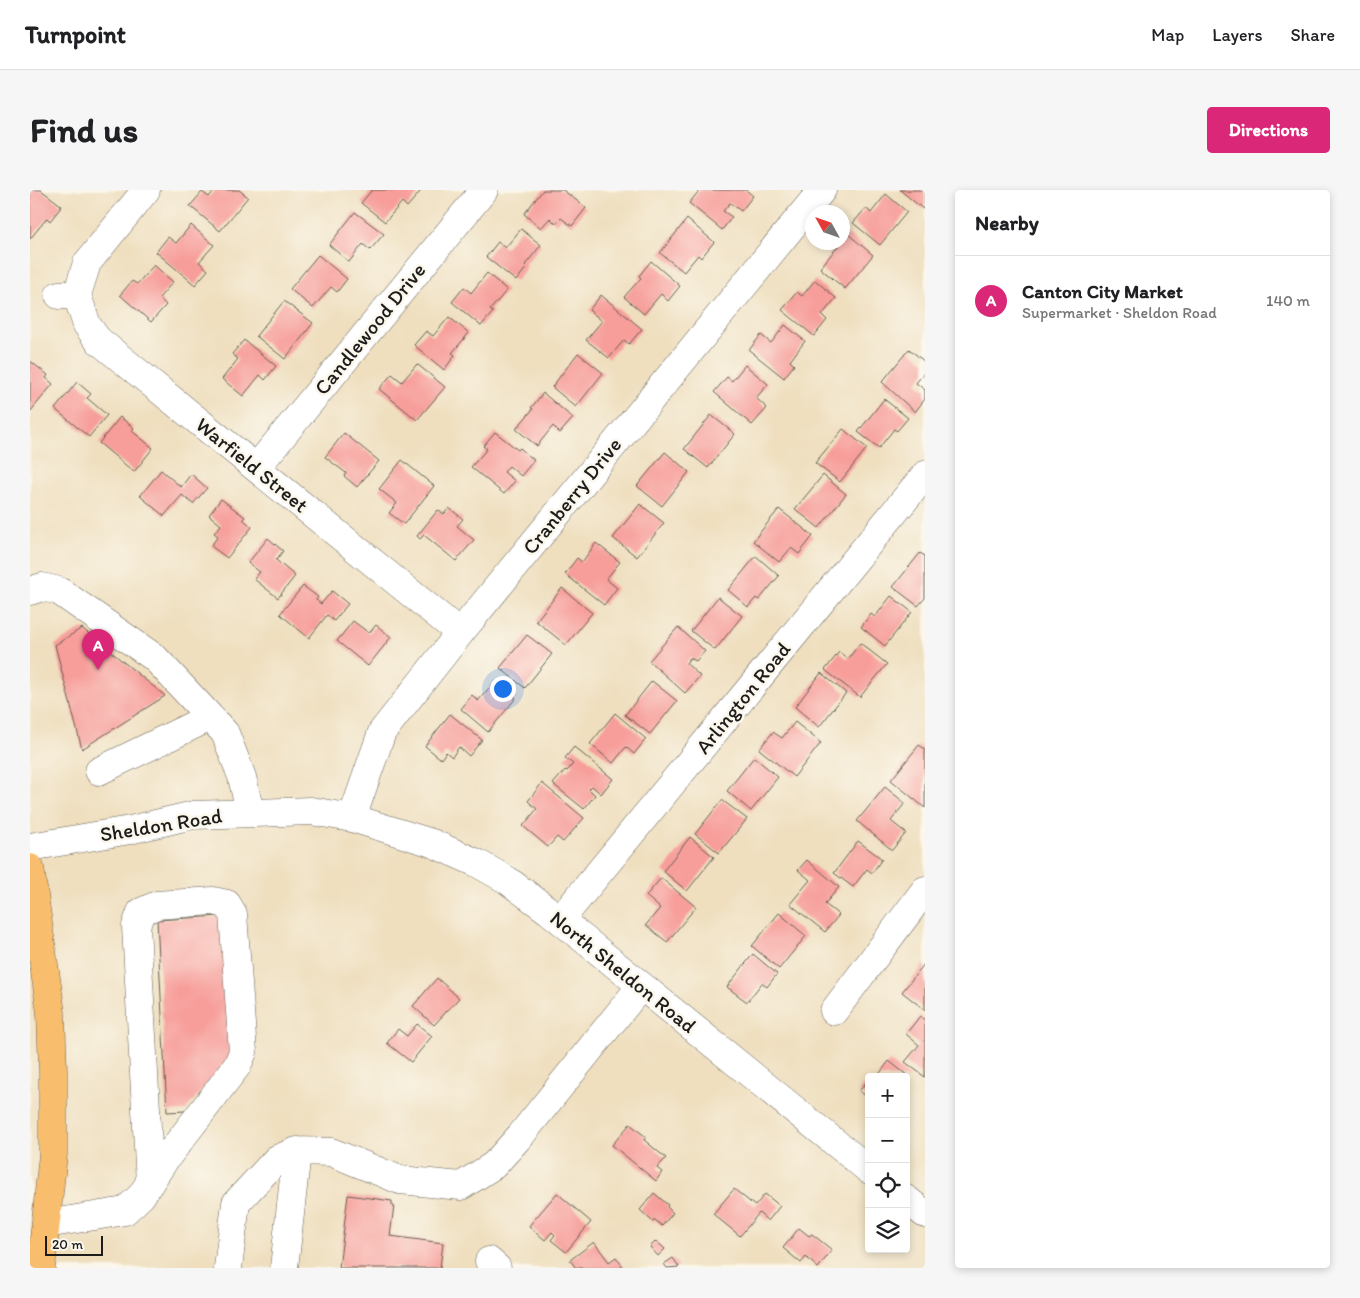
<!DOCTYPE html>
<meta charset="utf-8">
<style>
body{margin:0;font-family:Itim,sans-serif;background:#f6f6f6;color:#202124}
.controls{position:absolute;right:15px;bottom:15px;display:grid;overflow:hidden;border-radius:5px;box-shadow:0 2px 8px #0003}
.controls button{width:45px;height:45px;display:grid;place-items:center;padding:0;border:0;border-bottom:1px solid #e0e0e0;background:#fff;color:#202124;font:25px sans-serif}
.compass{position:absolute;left:775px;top:15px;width:45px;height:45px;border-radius:50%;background:#fff;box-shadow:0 2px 8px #0003;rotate:310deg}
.scale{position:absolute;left:15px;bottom:12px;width:58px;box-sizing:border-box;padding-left:5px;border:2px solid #1c1c1c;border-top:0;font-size:14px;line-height:18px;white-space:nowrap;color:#1c1c1c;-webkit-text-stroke:4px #fbf7ec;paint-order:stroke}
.you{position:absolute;left:472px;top:498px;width:18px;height:18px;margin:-12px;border:4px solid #fff;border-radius:50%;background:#1a73e8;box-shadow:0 0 0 8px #1a73e833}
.badge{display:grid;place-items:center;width:32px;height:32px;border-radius:50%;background:#db2777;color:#fff;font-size:16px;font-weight:700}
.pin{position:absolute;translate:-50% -41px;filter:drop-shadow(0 1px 2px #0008)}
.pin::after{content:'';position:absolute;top:26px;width:18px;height:15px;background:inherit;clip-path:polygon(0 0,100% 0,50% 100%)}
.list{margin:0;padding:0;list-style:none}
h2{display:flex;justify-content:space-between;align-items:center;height:65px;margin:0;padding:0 20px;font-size:21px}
h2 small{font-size:16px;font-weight:400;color:#757577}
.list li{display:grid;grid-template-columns:32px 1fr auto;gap:15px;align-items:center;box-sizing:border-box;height:90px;padding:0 20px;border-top:1px solid #e0e0e0}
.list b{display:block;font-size:19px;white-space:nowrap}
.list p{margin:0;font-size:16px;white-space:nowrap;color:#757577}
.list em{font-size:16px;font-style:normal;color:#757577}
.icon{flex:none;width:28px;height:28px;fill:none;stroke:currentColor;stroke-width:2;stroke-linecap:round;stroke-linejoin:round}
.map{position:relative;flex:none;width:895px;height:1078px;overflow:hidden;border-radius:5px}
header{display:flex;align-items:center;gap:30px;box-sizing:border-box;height:70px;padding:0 25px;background:#fff;border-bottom:1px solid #e0e0e0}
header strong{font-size:24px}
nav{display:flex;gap:28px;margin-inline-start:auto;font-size:18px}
.intro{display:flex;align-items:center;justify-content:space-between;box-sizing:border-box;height:120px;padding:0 30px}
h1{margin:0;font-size:35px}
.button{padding:12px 22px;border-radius:5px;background:#db2777;color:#fff;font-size:18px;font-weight:700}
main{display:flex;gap:30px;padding:0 30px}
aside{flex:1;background:#fff;border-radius:5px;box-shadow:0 2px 8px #0003}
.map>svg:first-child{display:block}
.building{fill:#f79d9a}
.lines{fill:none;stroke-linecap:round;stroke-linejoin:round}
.minor-casing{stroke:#666055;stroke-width:29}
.major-casing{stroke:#666055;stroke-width:29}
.minor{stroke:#fff;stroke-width:28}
.major{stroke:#f9be6d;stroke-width:28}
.labels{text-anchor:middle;stroke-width:5;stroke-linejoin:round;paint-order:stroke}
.street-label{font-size:21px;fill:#1c1c1c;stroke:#fbf7ec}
</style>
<header>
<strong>Turnpoint</strong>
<nav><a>Map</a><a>Layers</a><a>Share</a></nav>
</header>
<div class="intro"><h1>Find us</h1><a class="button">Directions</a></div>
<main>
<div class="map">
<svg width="895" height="1078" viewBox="0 0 895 1078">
<rect width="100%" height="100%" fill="#fbf7ec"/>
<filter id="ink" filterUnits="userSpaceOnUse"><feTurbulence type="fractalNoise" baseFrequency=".02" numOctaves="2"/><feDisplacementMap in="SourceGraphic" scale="10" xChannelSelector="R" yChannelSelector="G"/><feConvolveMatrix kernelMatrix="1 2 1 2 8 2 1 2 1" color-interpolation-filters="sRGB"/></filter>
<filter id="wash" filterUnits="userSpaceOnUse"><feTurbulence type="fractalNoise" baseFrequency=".0096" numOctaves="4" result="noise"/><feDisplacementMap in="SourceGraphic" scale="20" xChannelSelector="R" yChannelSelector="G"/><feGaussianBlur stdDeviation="1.12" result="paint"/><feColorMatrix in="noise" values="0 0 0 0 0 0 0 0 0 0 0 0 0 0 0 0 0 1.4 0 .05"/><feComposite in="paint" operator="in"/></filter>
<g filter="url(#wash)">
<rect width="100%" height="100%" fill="#efdfbf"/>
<g id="blocks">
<!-- building -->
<path class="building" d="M0,0h11l21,16 -12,15 -3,-3 -17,21z
M185,0h24l9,7 -28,34 -30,-25 12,-14 7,5z
M342,0h46l2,2 -13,15 -5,-5 -17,20 -24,-19z
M513,0h20l23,18 -14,18 -11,-8 -5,6 -6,-6 -9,10 -17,-14z
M670,0h46l7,6 -12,15 -11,-8 -7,8 9,6 -10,13 -33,-27z
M870,0h25v15l-2,4z
M856,4l21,18 -27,33 -27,-22 13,-15 5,5z
M325,22l29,22 -14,16 -7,-6 -14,18 -20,-17z
M657,29l27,23 -13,16 -3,-3 -14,17 -24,-19z
M161,35l23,20 -15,17 9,8 -13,15 -39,-33 12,-15 8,6z
M491,39l20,16 -16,20 2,2 -11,14 -30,-24 12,-15 7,6z
M818,44l25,21 -28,34 -25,-21z
M288,65l29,24 -10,13 -6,-5 -18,21 -23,-19z
M621,71l29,25 -12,15 -7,-7 -17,20 -20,-17 17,-19 -2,-2z
M124,75l19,17 -14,16 7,7 -15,17 -31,-27 12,-14 5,3z
M457,83l20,17 -17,20 3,2 -12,14 -29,-24 12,-15 7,6z
M785,90l21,18 -14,17 5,5 -13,16 -32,-26 15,-18 5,4z
M571,105l41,34 -13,15 -5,-4 -15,18 -23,-18 16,-19 -13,-11z
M254,111l29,22 -28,36 -29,-23z
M419,127l20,16 -17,20 3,2 -11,15 -30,-25 12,-14 7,5z
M755,135l20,16 -15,20 4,4 -10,13 -35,-28 12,-15 10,8z
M214,150l32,26 -11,14 -5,-5 -17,21 -21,-17 16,-20 -6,-5z
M879,159l16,13v10l-9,11 9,7v9l-10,13 -33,-30z
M548,163l25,20 -27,34 -24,-20z
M0,171l18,14 -2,3 7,6 -23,28z
M387,174l28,23 -28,33 -38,-31 13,-15 10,8z
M715,175l23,19 -12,14 11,10 -15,17 -38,-33 13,-15 5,4z
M47,192l14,12 -4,4 20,17 -18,22 -34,-28z
M513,203l30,25 -13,15 -7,-7 -16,20 -21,-17 17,-20 -2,-1z
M854,209l24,19 -11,13 -3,-2 -15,19 -21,-16z
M681,225l24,19 -27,34 -24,-19z
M90,227l14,11 -2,3 21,17 -19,24 -35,-29z
M813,239l24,19 -27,34 -25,-19z
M465,242l23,18 2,-2 14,12 -13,16 -12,-10 -5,6 11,9 -11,13 -33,-27 16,-18 -4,-3z
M314,243l35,28 -22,26 -13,-11 2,-3 -21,-16z
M635,262l24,20 -27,34 -25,-20z
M372,270l32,26 -30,38 -15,-11 8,-10 -18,-14z
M131,280l20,17 10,-13 16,14 -14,16 -11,-9 -18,21 -24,-20z
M793,285l23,19 -27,34 -24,-19z
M191,309l24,18 -2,2 9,8 -25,31 -16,-12 7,-10 -4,-3 7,-8 -12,-10z
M610,314l24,19 -27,34 -24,-19z
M419,318l14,11 -6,7 17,14 -18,21 -32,-26 -4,4 -3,-3 21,-26 6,4z
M749,319l34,27 -14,18 -8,-6 -12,14 -26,-21z
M238,348l15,13 -7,9 19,16 -17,22 -24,-19 6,-7 -12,-9z
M566,353l24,19 -14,17 11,9 -13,17 -39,-31 12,-16 5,4z
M890,363l5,3v42l-7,8 -25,-19z
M726,366l23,20 -20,24 -3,-2 -8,9 -20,-17z
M273,396l15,11 -2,3 5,4 11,-13 16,13 -14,17 -7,-6 -18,23 -29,-24z
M532,398l30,25 -26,32 -30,-24z
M861,406l21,16 -27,34 -24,-19 10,-13 4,3z
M688,407l24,19 -27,34 -24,-19z
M323,431l16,12 7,-8 15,12 -23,29 -31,-25z
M648,437l27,24 -9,10 -6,-3 -4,5 14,13 -15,17 -36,-32z
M52,438l83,68 -83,53 -27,-104z
M497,445l25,19 -27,34 -25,-20z
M830,453l27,21 -27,33 -35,-27 14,-18 9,7z
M791,483l25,20 -27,34 -24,-20z
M465,491l21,17 -28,34 -27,-23 11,-14 6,6z
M622,491l25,20 -27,33 -25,-19z
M585,523l31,26 -12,15 -8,-7 -13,16 -23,-19z
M420,524l32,26 -13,16 -10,-9 -7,10 -6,-5 -5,7 -16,-13z
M765,532l26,21 -27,34 -35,-28 14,-17 9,6z
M889,555l6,4v59l-34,-28z
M544,557l39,32 -12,15 -9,-8 -3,3 6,6 -11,14 -31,-25 12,-14 2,1 6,-7 -8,-6z
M724,567l24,20 -27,34 -24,-20z
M512,593l42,35 -21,24 -6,-5 -9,10 -25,-21 14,-17 -9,-8z
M855,597l20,16 -14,18 15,12 -14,17 -35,-29z
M692,610l25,19 -28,34 -24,-19z
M660,647l24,20 -27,34 -24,-20z
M828,651l24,18 -10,14 -5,-4 -14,18 -19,-14z
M777,670l32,27 -14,17 14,11 -14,17 -35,-28 20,-24 -12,-10z
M631,688l35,29 -29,35 -21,-17 14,-17 -14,-12z
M749,723l27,23 -27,33 -27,-23z
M190,726l11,139 -46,56 -18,1 -10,-192z
M723,764l24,20 -10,13 -5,-4 -15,19 -20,-15z
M895,773v47l-23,-18z
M407,788l22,20 -25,27 -21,-19z
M890,826l5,4v57l-20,-15 14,-17 -13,-11z
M387,834l15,12 -21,26 -24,-19 11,-14 9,7z
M859,871l19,15 1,1 -3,3v-3h-29z
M839,889v19l-10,-7z
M600,934l16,13 -2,3 22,18 -9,10 5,4 -6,9 -44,-36z
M704,999l21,17 10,-12 15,12 -12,15 -9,-8 -19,23 -27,-22z
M527,1003l34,29 -25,30 -15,-12 4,-5 -3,-3 -7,8 -16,-14z
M624,1003l14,12 -1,2 6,6 -11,13 -7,-6 -2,2 -13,-12z
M318,1005l44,6v4l2,1 -4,30 53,7 -3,25h-101z
M769,1038l10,8 3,-2 20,16 -14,18 -12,-11 -5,6 -18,-15z
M626,1051l9,8 -7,7 -8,-9z
M564,1052l15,20 7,-5 8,11h-48l-6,-8z
M643,1068l6,9 -12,1 -3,-4z"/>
</g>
</g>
<g filter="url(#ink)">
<use href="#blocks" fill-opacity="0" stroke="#666055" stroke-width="1"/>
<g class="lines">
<defs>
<path id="minor" d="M29,105h18l10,30 11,15 362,293
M47,105l10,-32 59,-73
M226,278l228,-278
M0,401l12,-4 17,4 96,67 70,75 17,44 8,35
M69,581l111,-54
M322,628l30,-86 78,-99 362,-443
M0,657l100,-17 63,-15 118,-4 41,7 80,25 45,20 30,17 42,31 320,259
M530,730l365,-445
M804,821l91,-121
M876,1009l19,15
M16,1034l79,-13 16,-15 23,-35 73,-95 6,-14 -10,-138 -6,-10 -14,-3 -56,4 -16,7 -5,14 14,257
M459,1071l8,7
M198,1078l8,-65 41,-44 20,-8 34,1 69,28 61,6 33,-21 27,-30 120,-149
M254,1078l13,-117"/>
<path id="major" d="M0,678l21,145 2,59v82l-12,114"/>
</defs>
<!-- minor casing -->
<use href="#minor" class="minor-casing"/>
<!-- major casing -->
<use href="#major" class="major-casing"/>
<!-- minor -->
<use href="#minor" class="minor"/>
<!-- major -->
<use href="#major" class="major"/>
</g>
</g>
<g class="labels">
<!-- street labels -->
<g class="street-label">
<text transform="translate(340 139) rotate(-51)" y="7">Candlewood Drive</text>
<text transform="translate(222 275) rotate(39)" y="7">Warfield Street</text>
<text transform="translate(542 306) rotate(-51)" y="7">Cranberry Drive</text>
<text transform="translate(713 508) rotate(-51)" y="7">Arlington Road</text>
<text transform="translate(131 635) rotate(-9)" y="7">Sheldon Road</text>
<text transform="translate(593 782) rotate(39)" y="7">North Sheldon Road</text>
</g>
</g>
</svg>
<div class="controls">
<button>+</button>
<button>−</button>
<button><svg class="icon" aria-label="locate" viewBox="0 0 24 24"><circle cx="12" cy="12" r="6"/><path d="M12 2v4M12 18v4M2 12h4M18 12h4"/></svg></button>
<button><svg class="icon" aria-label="layers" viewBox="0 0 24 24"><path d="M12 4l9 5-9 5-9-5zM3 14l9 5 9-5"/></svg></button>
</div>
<svg class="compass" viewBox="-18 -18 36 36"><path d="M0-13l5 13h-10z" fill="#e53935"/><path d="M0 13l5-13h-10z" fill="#757577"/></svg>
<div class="scale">20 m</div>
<div class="you"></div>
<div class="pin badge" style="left:68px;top:480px">A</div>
</div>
<aside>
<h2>Nearby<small></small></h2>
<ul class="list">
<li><span class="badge">A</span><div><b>Canton City Market</b><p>Supermarket · Sheldon Road</p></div><em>140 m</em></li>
</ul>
</aside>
</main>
